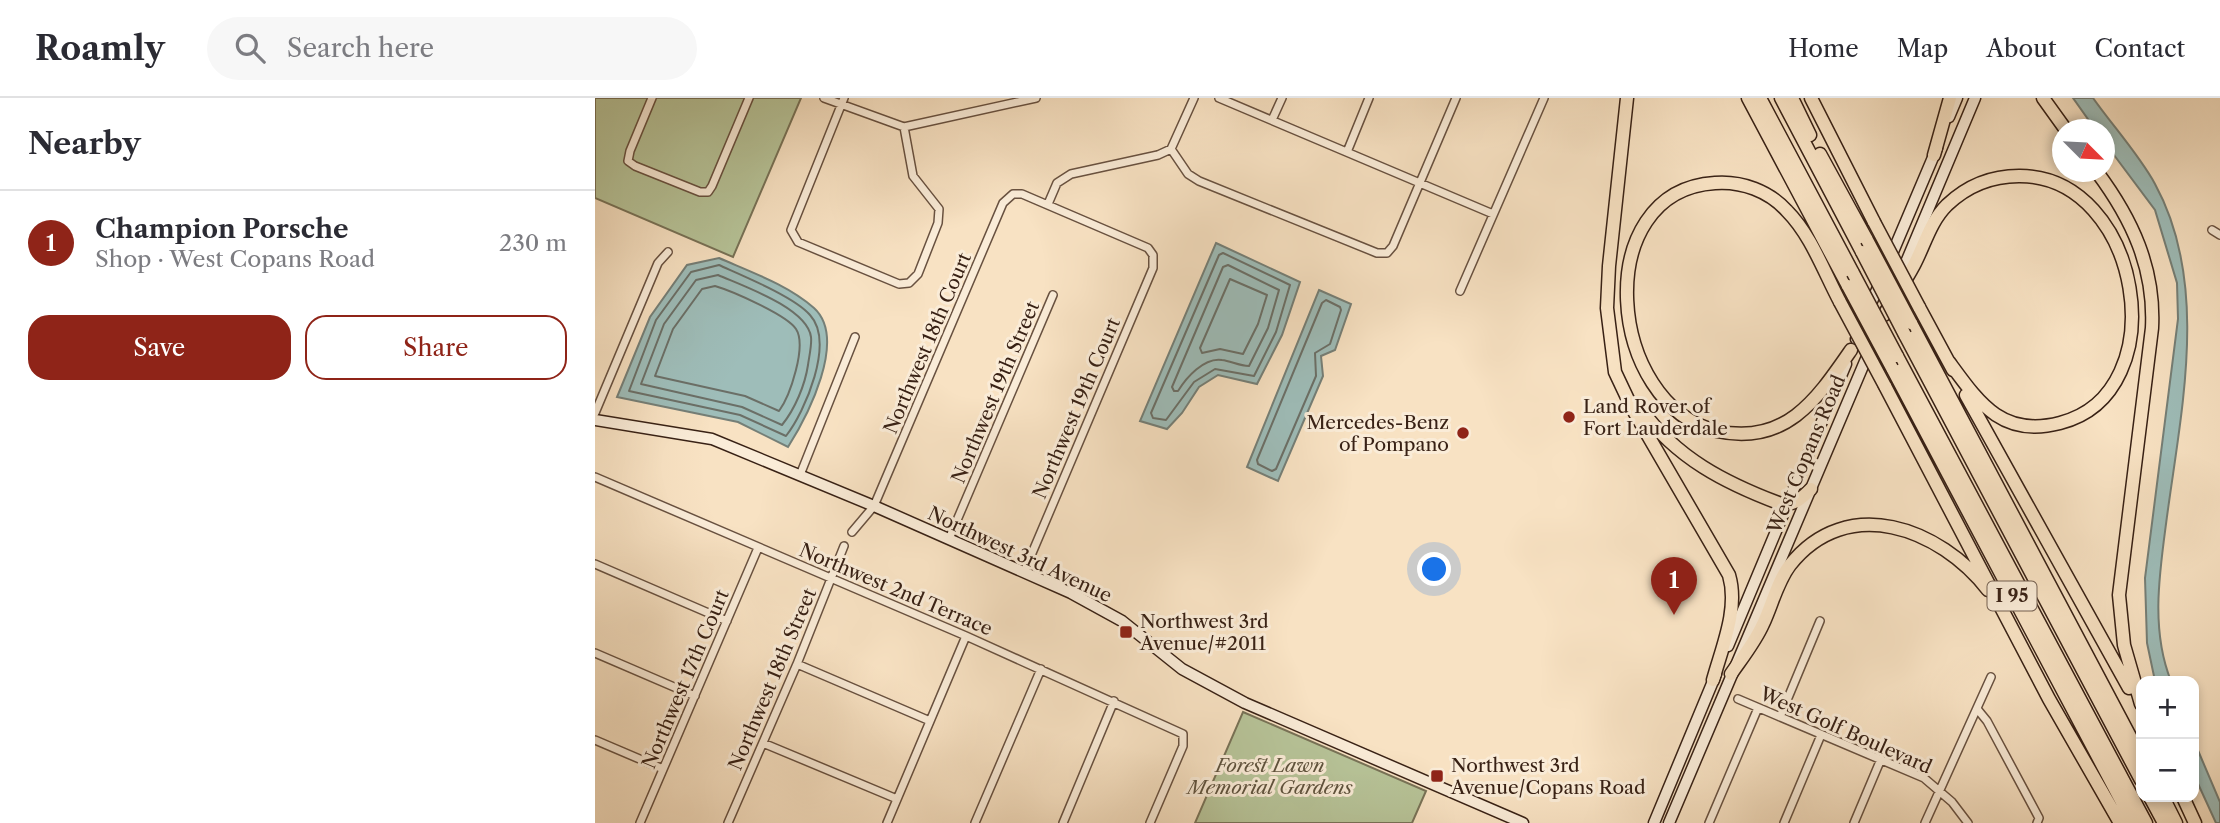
<!DOCTYPE html>
<meta charset="utf-8">
<style>
body{margin:0;font-family:"Libre Caslon Text",serif;background:#f7f7f7;color:#2b2b33}
.controls{position:absolute;right:21px;bottom:21px;display:grid;overflow:hidden;border-radius:14px;box-shadow:0 4px 10px #0003}
.controls button{width:63px;height:63px;display:grid;place-items:center;padding:0;border:0;border-bottom:2px solid #e1e1e2;background:#fff;color:#2b2b33;font:35px sans-serif}
.compass{position:absolute;left:1457px;top:21px;width:63px;height:63px;border-radius:50%;background:#fff;box-shadow:0 4px 10px #0003;rotate:114deg}
.you{position:absolute;left:840px;top:472px;width:24px;height:24px;margin:-18px;border:5px solid #fff;border-radius:50%;background:#1a73e8;box-shadow:0 0 0 10px #1a73e833}
.badge{display:grid;place-items:center;width:46px;height:46px;border-radius:50%;background:#8f2418;color:#fff;font-size:23px;font-weight:700}
.pin{position:absolute;translate:-50% -58px;filter:drop-shadow(0 2px 4px #0008)}
.pin::after{content:'';position:absolute;top:37px;width:24px;height:21px;background:inherit;clip-path:polygon(0 0,100% 0,50% 100%)}
.list{margin:0;padding:0;list-style:none}
h2{display:flex;justify-content:space-between;align-items:center;height:91px;margin:0;padding:0 28px;font-size:30px}
h2 small{font-size:23px;font-weight:400;color:#7c7c81}
.list li{display:grid;grid-template-columns:46px 1fr auto;gap:21px;align-items:center;box-sizing:border-box;height:105px;padding:0 28px;border-top:2px solid #e1e1e2}
.list b{display:block;font-size:26px;white-space:nowrap}
.list p{margin:0;font-size:23px;white-space:nowrap;color:#7c7c81}
.list em{font-size:23px;font-style:normal;color:#7c7c81}
.actions{display:flex;gap:14px;padding:21px 28px}
.actions a{flex:1;padding:16px 0;border:2px solid #8f2418;border-radius:21px;text-align:center;font-size:24px;color:#8f2418}
.actions .main{background:#8f2418;color:#fff}
.icon{flex:none;width:38px;height:38px;fill:none;stroke:currentColor;stroke-width:2;stroke-linecap:round;stroke-linejoin:round}
.map{position:relative;flex:none;width:1625px;height:725px;overflow:hidden}
header{display:flex;align-items:center;gap:42px;box-sizing:border-box;height:98px;padding:0 35px;background:#fff;border-bottom:2px solid #e1e1e2}
header strong{font-size:33px}
nav{display:flex;gap:38px;margin-inline-start:auto;font-size:24px}
.search{width:490px;height:63px;background:#f7f7f7;display:flex;align-items:center;gap:18px;box-sizing:border-box;padding:0 24px;border-radius:38px;color:#7c7c81;font-size:26px}
main{display:flex}
aside{flex:1;background:#fff}
.map>svg:first-child{display:block}
.green{fill:#b7c499;stroke:#787257;stroke-width:2}
.water{fill:#9ebdb9;stroke:#757f77;stroke-width:2}
.lines{fill:none;stroke-linecap:round;stroke-linejoin:round}
.shore{stroke:#6b6f67;stroke-width:2}
.street-casing{stroke:#685140;stroke-width:10}
.secondary-casing{stroke:#382115;stroke-width:13}
.highway-casing{stroke:#382115;stroke-width:15}
.street{stroke:#faecd8;stroke-width:7}
.secondary{stroke:#faecd8;stroke-width:10}
.highway{stroke:#f8e2c3;stroke-width:12}
.highway-bridge-casing{stroke:#382115;stroke-width:15;stroke-linecap:butt}
.highway-bridge{stroke:#f8e2c3;stroke-width:12}
.poi-dot{fill:#8f2418;stroke:#faecd8;stroke-width:2.5}
.labels{text-anchor:middle;stroke-width:6;stroke-linejoin:round;paint-order:stroke}
.shield{fill:#faecd8;stroke:#725e50;stroke-width:2}
.shield-label{font-size:18px;font-weight:bold;fill:#382115}
.street-label{font-size:19px;fill:#382115;stroke:#faecd8}
.poi-label{font-size:19px;fill:#382115;stroke:#faecd8;text-anchor:start}
.park-label{font-size:19px;font-style:italic;fill:#5e523d;stroke:#faecd8}
</style>
<header>
<strong>Roamly</strong>
<div class="search"><svg class="icon" aria-label="search" viewBox="0 0 24 24"><circle cx="10" cy="10" r="6"/><path d="M15 15l6 6"/></svg>Search here</div>
<nav><a>Home</a><a>Map</a><a>About</a><a>Contact</a></nav>
</header>
<main>
<aside>
<h2>Nearby<small></small></h2>
<ul class="list">
<li><span class="badge">1</span><div><b>Champion Porsche</b><p>Shop · West Copans Road</p></div><em>230 m</em></li>
</ul>
<div class="actions"><a class="main">Save</a><a>Share</a></div>
</aside>
<div class="map">
<svg width="1625" height="725" viewBox="0 0 1625 725">
<rect width="100%" height="100%" fill="#f8e2c3"/>
<filter id="stains"><feTurbulence type="fractalNoise" baseFrequency=".00286" numOctaves="4"/><feColorMatrix values="0 0 0 0 .2 0 0 0 0 .09 0 0 0 0 .02 0 0 0 .5 -.17"/></filter>
<radialGradient id="worn" r=".72"><stop offset=".6" stop-color="#630" stop-opacity="0"/><stop offset="1" stop-color="#630" stop-opacity=".3"/></radialGradient>
<!-- green -->
<path class="green" d="M0,0h206l-68,159 -138,-59z
M648,614l183,79 -14,32h-217z"/>
<!-- water -->
<path class="water" d="M1478,0h20c19,27 47,58 62,86 56,102 25,231 11,340 -7,52 -15,107 5,157h-16l-8,-38 -2,-65 33,-259 -1,-36 -22,-73 -50,-67v-13l-10,-1z
M621,145l84,39 -18,53 -25,49 -39,-9 -19,12 -17,26 -15,16 -27,-8z
M124,160c32,14 69,27 95,50 34,31 -7,109 -26,139l-50,-25 -121,-25 33,-80 37,-52z
M724,192l32,14 -16,46 -14,6 2,20 -45,105 -31,-14z
M1599,643l26,61v21h-4l-22,-48z"/>
<g class="lines">
<!-- shore -->
<path class="shore" d="M628,155l67,32 -14,47 -22,44 -39,-7 -21,13 -28,38 -13,-2 -2,-5 68,-158z
M124,167c22,10 76,32 91,50 25,27 -5,97 -24,121l-46,-21 -111,-24 27,-71 35,-48z
M633,167l51,25 -11,38 -19,38c-10,0 -18,-5 -27,-6 -18,-3 -36,18 -44,31h-4l-2,-4 51,-120z
M123,177c25,11 89,33 93,62 1,8 -2,20 -3,28 -3,20 -13,44 -26,60l-40,-18 -101,-23 23,-60 32,-44z
M635,181l37,16 -9,29 -15,30 -23,-5 -18,4 -2,-5z
M120,188c17,5 72,29 81,43 11,17 -6,67 -17,82l-34,-15 -90,-20 18,-47 29,-40z
M731,202l14,7 1,3 -11,34 -15,9 1,23 -40,93 -4,2 -14,-7 -1,-4 65,-157z"/>
<defs>
<path id="street" d="M57,0l-22,53 -2,10 7,5 65,26h8l4,-6 37,-88
M229,0l80,29 132,-29
M249,0l-53,132 7,12 101,42 10,-1 9,-9 20,-51 1,-14 -26,-33 -9,-49
M624,0l274,116
M677,22l10,-22
M576,51l23,-51
M752,54l22,-54
M453,106l9,-21 14,-9 87,-19 13,-6 17,25 11,7 178,72h10l6,-7 63,-148
M1617,132l8,5
M865,193l84,-193
M0,315l63,-150 10,-11
M205,377l55,-138
M0,379l371,159 217,98v12l-33,77
M257,434l22,-26 129,-303 10,-9h9l126,54 5,7v13l-129,304
M354,441l104,-244
M0,466l132,57
M0,555l100,43
M202,566l133,57
M1143,601l186,79 28,24 16,21
M1383,612l9,11 52,97 -2,5
M1185,619l40,-96
M0,642l68,29
M168,645l134,56
M45,725l118,-275
M133,725l69,-159 47,-118
M292,725l79,-187
M380,725l66,-154
M468,725l51,-122
M1114,725l49,-115
M1189,725l37,-88
M1259,725l27,-64
M1330,725l66,-146"/>
<path id="secondary" d="M1354,19l8,-19
M1304,181l76,-181
M1261,241l81,-191
M0,322l117,19 162,67 197,87 51,28 60,48 63,34 278,120
M1133,548l118,-282
M1059,725l62,-149
M1074,725l208,-490"/>
<path id="highway" d="M1032,0l-18,168 -2,42 8,64 17,36 97,167c10,34 -7,72 -16,105
M1153,0l100,188
M1165,0l93,175
M1186,0l81,154
M1197,0l18,37
M1216,0l63,124
M1448,0l23,32
M1225,56l47,86
M1339,57l16,-57
M1502,74c35,47 58,96 55,156l-33,267 5,50 17,59
M1245,204c-16,-30 -29,-67 -53,-91 -18,-20 -45,-30 -72,-28 -127,8 -108,223 2,248 69,15 100,-32 134,-81
M1324,209l34,63
M1289,217c10,-17 21,-33 30,-50 11,-21 16,-43 33,-60 20,-19 44,-29 72,-29 122,-1 159,217 41,247 -58,15 -81,-20 -111,-61
M1316,225l230,434
M1310,237l236,445
M1302,258l249,467
M1297,270l241,455
M1290,288l164,313 71,124
M1371,297l163,293
M1046,311c35,49 84,74 140,95 14,1 21,-6 30,-15
M1136,576c11,-16 24,-32 32,-50 9,-19 14,-42 27,-59 57,-72 150,-37 198,25
M1555,699l14,26
M1568,699l13,26
M1588,699l12,26"/>
</defs>
<!-- street casing -->
<use href="#street" class="street-casing"/>
<!-- secondary casing -->
<use href="#secondary" class="secondary-casing"/>
<!-- highway casing -->
<use href="#highway" class="highway-casing"/>
<!-- street -->
<use href="#street" class="street"/>
<!-- secondary -->
<use href="#secondary" class="secondary"/>
<!-- highway -->
<use href="#highway" class="highway"/>
<defs>
<path id="highway-bridge" d="M1279,124l45,85
M1272,142l44,83
M1267,154l43,83
M1258,175l44,83
M1253,188l44,82
M1245,204l45,84"/>
</defs>
<!-- highway-bridge casing -->
<use href="#highway-bridge" class="highway-bridge-casing"/>
<!-- highway-bridge -->
<use href="#highway-bridge" class="highway-bridge"/>
</g>
<!-- markers -->
<g class="poi-dot">
<circle cx="974" cy="319" r="7"/>
<circle cx="868" cy="335" r="7"/>
<rect x="524" y="527" width="14" height="14" rx="3.5"/>
<rect x="835" y="671" width="14" height="14" rx="3.5"/>
</g>
<g class="labels">
<!-- shield labels -->
<rect class="shield" x="1392.5" y="483.5" width="49" height="29" rx="5"/>
<g class="shield-label">
<text x="1417" y="504">I 95</text>
</g>
<!-- street labels -->
<g class="street-label">
<text transform="translate(332 245) rotate(-67)" y="7">Northwest 18th Court</text>
<text transform="translate(400 294) rotate(-67)" y="7">Northwest 19th Street</text>
<text transform="translate(481 310) rotate(-67)" y="7">Northwest 19th Court</text>
<text transform="translate(1211 356) rotate(-67)" y="7">West Copans Road</text>
<text transform="translate(425 456) rotate(25)" y="7">Northwest 3rd Avenue</text>
<text transform="translate(301 491) rotate(23)" y="7">Northwest 2nd Terrace</text>
<text transform="translate(90 581) rotate(-67)" y="7">Northwest 17th Court</text>
<text transform="translate(177 581) rotate(-67)" y="7">Northwest 18th Street</text>
<text transform="translate(1251 632) rotate(24)" y="7">West Golf Boulevard</text>
</g>
<!-- poi labels -->
<g class="poi-label">
<text x="988" y="315">Land Rover of<tspan x="988" dy="22">Fort Lauderdale</tspan></text>
<text x="854" y="331" text-anchor="end">Mercedes-Benz<tspan x="854" dy="22">of Pompano</tspan></text>
<text x="545" y="530">Northwest 3rd<tspan x="545" dy="22">Avenue/#2011</tspan></text>
<text x="856" y="674">Northwest 3rd<tspan x="856" dy="22">Avenue/Copans Road</tspan></text>
</g>
<!-- park labels -->
<g class="park-label">
<text x="675" y="674">Forest Lawn<tspan x="675" dy="22">Memorial Gardens</tspan></text>
</g>
</g>
<rect width="100%" height="100%" filter="url(#stains)"/>
<rect width="100%" height="100%" fill="url(#worn)"/>
</svg>
<div class="controls">
<button>+</button>
<button>−</button>
</div>
<svg class="compass" viewBox="-18 -18 36 36"><path d="M0-13l5 13h-10z" fill="#e53935"/><path d="M0 13l5-13h-10z" fill="#7c7c81"/></svg>
<div class="you"></div>
<div class="pin badge" style="left:1079px;top:517px">1</div>
</div>
</main>
